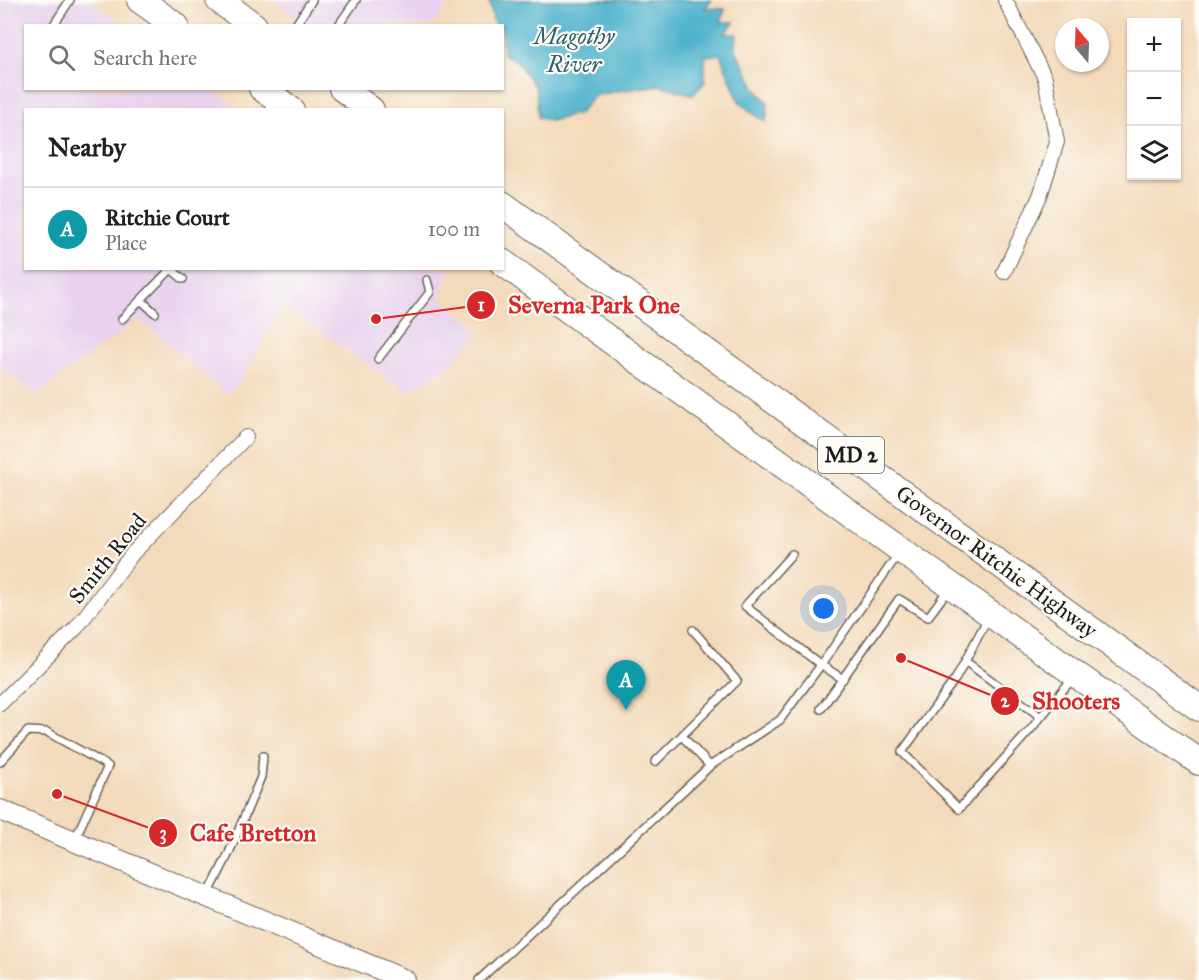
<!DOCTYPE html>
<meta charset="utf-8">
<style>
body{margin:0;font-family:"IM FELL Great Primer",serif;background:#f6f6f6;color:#202124}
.controls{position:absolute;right:18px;top:18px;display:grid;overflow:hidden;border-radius:0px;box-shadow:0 2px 4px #0004}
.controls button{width:54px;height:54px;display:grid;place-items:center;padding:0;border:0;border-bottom:2px solid #e0e0e0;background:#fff;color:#202124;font:30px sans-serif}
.compass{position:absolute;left:1055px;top:18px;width:54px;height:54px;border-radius:50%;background:#fff;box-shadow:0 2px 4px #0004;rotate:341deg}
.you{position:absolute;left:824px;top:609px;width:21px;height:21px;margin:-15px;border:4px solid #fff;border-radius:50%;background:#1a73e8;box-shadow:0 0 0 9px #1a73e833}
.badge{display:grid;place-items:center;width:39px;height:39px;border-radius:50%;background:#d1495b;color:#fff;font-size:20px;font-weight:700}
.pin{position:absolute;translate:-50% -50px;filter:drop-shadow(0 2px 3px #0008)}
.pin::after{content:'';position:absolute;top:32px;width:21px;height:18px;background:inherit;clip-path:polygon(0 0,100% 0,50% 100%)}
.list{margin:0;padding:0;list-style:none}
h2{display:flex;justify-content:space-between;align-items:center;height:78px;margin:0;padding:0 24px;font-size:26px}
h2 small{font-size:20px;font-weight:400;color:#757577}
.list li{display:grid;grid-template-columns:39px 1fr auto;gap:18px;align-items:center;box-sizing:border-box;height:84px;padding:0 24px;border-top:2px solid #e0e0e0}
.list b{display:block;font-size:22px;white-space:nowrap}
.list p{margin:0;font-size:20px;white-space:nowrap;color:#757577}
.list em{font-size:20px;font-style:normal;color:#757577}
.icon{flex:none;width:33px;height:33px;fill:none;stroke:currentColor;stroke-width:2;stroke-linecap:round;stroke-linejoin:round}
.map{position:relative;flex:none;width:1199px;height:980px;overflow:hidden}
.search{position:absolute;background:#fff;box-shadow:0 2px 4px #0004;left:24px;top:24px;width:480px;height:66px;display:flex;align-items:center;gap:15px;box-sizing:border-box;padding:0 21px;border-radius:0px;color:#757577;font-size:22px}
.panel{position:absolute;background:#fff;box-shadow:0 2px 4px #0004;left:24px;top:108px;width:480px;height:162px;border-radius:0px}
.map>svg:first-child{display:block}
.built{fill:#e8d2ee}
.water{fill:#4db2cc;stroke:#346774;stroke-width:1.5}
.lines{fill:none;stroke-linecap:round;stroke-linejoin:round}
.lane-casing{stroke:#675e53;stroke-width:10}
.street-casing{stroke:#675e53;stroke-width:16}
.secondary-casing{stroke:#675e53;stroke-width:22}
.highway-casing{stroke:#675e53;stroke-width:28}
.lane{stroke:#fff;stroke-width:7}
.street{stroke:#fff;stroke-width:14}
.secondary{stroke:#fff;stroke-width:20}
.highway{stroke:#fff;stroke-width:26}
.labels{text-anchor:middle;stroke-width:4.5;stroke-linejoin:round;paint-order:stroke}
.shield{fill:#fdfcf7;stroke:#605f5e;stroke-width:1.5}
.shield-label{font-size:21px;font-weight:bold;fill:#1c1c1c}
.street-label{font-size:22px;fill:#1c1c1c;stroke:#fdfcf7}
.water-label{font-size:24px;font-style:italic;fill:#32606b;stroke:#fdfcf7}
.leader{fill:none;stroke:#d62828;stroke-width:2}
.callout-dot{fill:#d62828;stroke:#fdfcf7;stroke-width:2}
.mark-label{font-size:18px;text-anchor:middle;font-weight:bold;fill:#fff}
.callout-label{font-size:24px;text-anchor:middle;font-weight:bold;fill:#d62828;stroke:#fdfcf7;stroke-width:4.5;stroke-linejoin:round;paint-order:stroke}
</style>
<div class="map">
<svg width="1199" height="980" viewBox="0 0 1199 980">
<rect width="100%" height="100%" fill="#fdfcf7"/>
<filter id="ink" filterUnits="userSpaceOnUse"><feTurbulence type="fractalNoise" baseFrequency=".0167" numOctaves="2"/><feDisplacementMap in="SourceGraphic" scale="12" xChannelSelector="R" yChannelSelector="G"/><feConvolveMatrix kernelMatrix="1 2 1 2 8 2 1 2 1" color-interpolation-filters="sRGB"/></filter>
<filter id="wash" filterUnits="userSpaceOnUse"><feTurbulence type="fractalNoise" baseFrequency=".008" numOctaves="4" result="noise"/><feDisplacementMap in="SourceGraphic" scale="24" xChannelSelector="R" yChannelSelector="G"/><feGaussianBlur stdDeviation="1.35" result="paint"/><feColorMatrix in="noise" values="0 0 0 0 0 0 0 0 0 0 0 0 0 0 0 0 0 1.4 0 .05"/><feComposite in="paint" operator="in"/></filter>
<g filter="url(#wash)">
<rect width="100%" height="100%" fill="#f3daba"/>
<!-- built -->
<path class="built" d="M0,0h90l34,25 -98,1v62l184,1 28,20 -212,1v158l425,1 -12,28 41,33 -17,22 -20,19 -36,21 -123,-87 -45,78 -12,12 -88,-76 -104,76 -35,-28z
M275,0h166l6,7 -14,18 -128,1z"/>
<!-- water -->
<path class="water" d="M489,0h223l-7,8 20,1 -4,13h13l-9,12h12l-1,16 20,39 12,14 -2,19 -15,-10 -12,-11 -19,-47 -15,2v26l-12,13 -33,-10 -43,6 -23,5 -15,17 -28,8 -13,-4 -2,-29 -20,-28 -13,-6 -1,-28 -8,-1v-3z"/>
</g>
<g filter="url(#ink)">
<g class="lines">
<defs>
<path id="lane" d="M55,23l15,-23
M295,26l17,-26
M338,26l18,-26
M171,269l12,10
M141,300l14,13
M122,319l50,-51
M378,359l52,-67 -3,-12
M792,554l-47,52 76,59 22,14
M988,618l-32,60 -54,74 57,57 72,-80 41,-50
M965,661l76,56
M821,709l78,-110 29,18 20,-27
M682,736l28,30
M0,762l28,-31 19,1 61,34 -33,73
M655,762l82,-81 -44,-51
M208,895l21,-42 32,-76 2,-21
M479,980l231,-214 70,-46 41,-55 78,-112"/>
<path id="street" d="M1004,272l36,-76 17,-54 -12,-64 -40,-78
M0,704l77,-77 56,-74 113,-116"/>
<path id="secondary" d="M0,810l405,170"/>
<path id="highway" d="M140,0l36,26
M219,0l35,26
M262,88l29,22
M342,88l29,22
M502,204l697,504
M502,262l399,288 298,212"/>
</defs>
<!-- lane casing -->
<use href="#lane" class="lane-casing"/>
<!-- street casing -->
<use href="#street" class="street-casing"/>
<!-- secondary casing -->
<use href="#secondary" class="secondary-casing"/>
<!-- highway casing -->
<use href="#highway" class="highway-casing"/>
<!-- lane -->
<use href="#lane" class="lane"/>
<!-- street -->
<use href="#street" class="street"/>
<!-- secondary -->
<use href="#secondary" class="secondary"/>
<!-- highway -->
<use href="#highway" class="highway"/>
</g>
</g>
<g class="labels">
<!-- shield labels -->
<rect class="shield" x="818" y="437" width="66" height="36" rx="4.5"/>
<g class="shield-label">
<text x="851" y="462">MD 2</text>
</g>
<!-- street labels -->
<g class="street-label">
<text transform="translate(107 558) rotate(-51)" y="8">Smith Road</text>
<text transform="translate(997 561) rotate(36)" y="8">Governor Ritchie Highway</text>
</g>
<!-- water labels -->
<g class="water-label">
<text x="574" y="44">Magothy<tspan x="574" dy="28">River</tspan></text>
</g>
</g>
<!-- callouts -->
<path class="leader" d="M376 319L481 305M901 658L1005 701M57 794L163 833"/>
<g class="callout-dot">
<circle cx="376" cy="319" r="6"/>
<circle cx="901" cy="658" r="6"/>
<circle cx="57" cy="794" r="6"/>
<circle cx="481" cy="305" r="15"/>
<circle cx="1005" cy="701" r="15"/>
<circle cx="163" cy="833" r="15"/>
</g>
<g class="mark-label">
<text x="481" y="311">1</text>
<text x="1005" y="707">2</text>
<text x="163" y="839">3</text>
</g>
<g class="callout-label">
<text x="594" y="313">Severna Park One</text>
<text x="1076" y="709">Shooters</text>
<text x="253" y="841">Cafe Bretton</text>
</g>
</svg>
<div class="controls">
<button>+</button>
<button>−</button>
<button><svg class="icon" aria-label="layers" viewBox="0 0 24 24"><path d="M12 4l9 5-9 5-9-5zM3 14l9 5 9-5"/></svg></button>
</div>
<svg class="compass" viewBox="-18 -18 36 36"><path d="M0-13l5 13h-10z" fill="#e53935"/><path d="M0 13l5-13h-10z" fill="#757577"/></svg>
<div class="you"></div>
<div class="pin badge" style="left:626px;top:710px;background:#0f9aa8">A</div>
<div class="search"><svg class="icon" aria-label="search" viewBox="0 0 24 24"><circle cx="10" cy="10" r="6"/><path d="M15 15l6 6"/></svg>Search here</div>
<section class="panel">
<h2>Nearby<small></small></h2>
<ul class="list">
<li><span class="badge" style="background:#0f9aa8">A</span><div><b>Ritchie Court</b><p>Place</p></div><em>100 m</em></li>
</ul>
</section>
</div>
